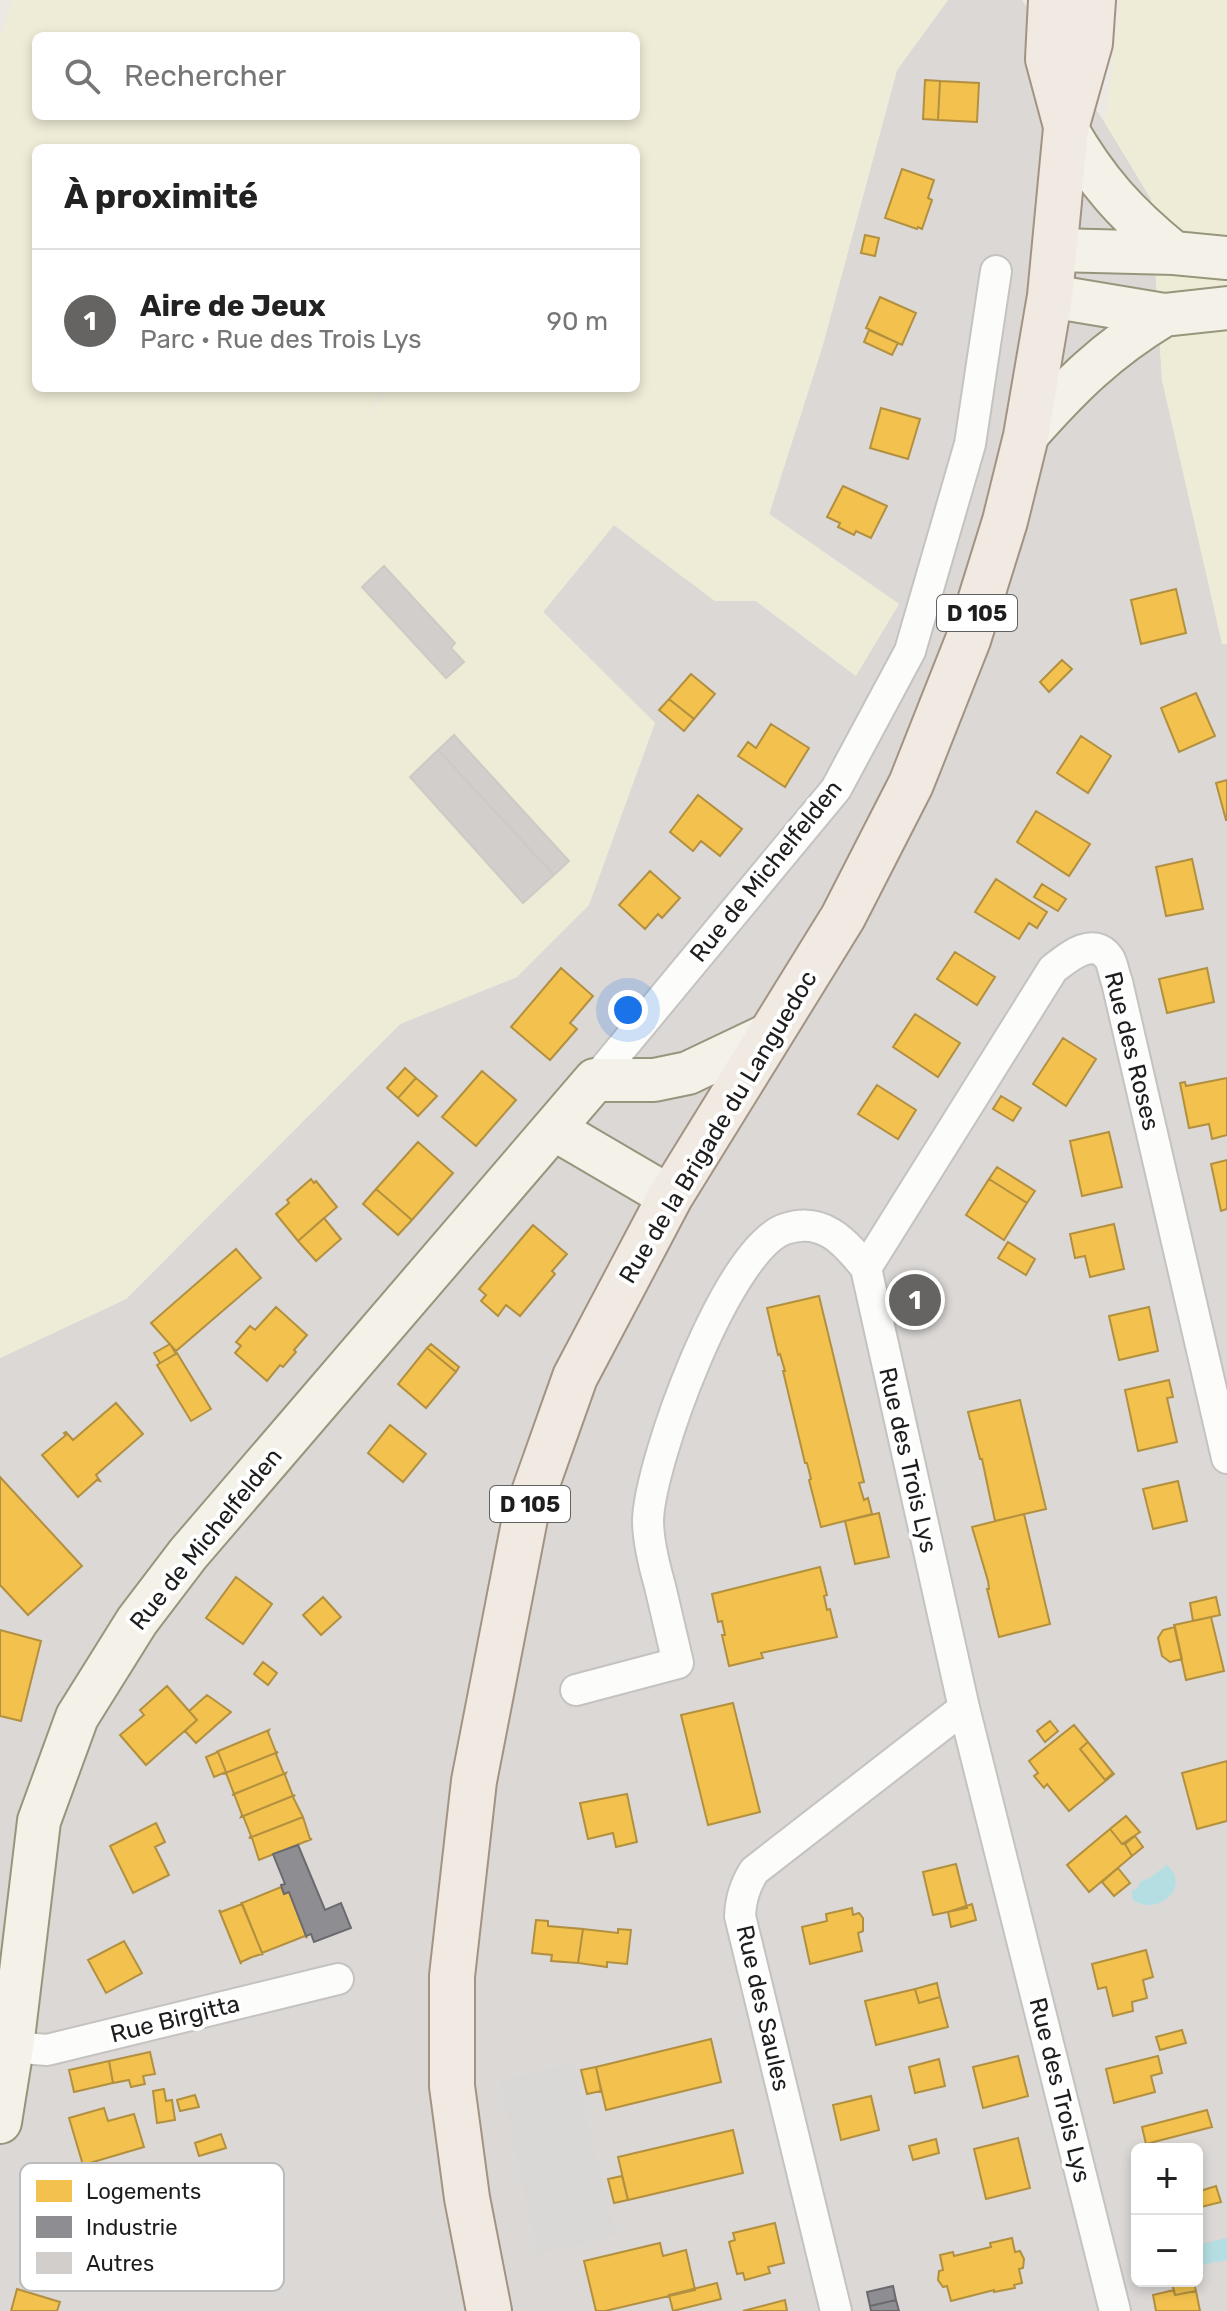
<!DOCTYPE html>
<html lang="fr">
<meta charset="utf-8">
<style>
body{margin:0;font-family:Rubik,sans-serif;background:#f6f6f6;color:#222}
.controls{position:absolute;right:24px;bottom:24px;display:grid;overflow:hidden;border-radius:12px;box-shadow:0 4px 12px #0003}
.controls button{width:72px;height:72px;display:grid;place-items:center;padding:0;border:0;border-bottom:2px solid #e0e0e0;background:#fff;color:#222;font:40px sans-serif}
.you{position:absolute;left:628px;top:1010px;width:28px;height:28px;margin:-20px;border:6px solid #fff;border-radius:50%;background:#1a73e8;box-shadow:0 0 0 12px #1a73e833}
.badge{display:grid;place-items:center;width:52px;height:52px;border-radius:50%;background:#656463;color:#fff;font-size:26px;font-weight:700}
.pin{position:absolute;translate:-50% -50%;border:4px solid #fff;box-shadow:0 2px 8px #0006}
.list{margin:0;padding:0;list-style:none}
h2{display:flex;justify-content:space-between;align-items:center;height:104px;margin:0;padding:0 32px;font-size:34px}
h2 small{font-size:26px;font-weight:400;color:#767676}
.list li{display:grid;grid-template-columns:52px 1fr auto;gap:24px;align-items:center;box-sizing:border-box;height:144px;padding:0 32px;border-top:2px solid #e0e0e0}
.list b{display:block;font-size:30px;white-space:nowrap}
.list p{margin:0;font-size:26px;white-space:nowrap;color:#767676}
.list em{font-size:26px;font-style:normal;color:#767676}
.icon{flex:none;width:44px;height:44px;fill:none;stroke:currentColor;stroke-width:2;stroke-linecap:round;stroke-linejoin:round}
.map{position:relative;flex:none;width:1227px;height:2311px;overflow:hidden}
.search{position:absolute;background:#fff;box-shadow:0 4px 12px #0003;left:32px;top:32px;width:608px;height:88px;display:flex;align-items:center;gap:20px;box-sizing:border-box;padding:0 28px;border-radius:12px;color:#767676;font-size:30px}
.panel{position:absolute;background:#fff;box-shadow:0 4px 12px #0003;left:32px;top:144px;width:608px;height:248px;border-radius:12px}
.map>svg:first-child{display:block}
.residential{fill:#dbd8d6;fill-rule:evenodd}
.religious{fill:#dad8d6}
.farmland{fill:#eeecd6;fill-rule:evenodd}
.water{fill:#b5dee2}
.homes{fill:#f2c14e;stroke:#b2903f;stroke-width:2}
.industry{fill:#8d8d92;stroke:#6b6b6f;stroke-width:2}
.building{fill:#d2cecb;stroke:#cfc9c5;stroke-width:2}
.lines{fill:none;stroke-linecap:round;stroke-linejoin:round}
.street-casing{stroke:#c4c3c1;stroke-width:34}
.secondary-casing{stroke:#97957c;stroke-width:46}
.primary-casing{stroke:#a29382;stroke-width:48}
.street{stroke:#fcfcfb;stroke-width:30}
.secondary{stroke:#f4f2e8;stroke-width:42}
.primary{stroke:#f0eae3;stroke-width:44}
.labels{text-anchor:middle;stroke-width:8;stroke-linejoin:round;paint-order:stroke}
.shield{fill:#fff;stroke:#616161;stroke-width:2}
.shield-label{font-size:22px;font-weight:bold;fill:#1d1d1d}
.street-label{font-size:24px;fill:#1d1d1d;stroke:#fff}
.key{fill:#fff;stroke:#bbb;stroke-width:2}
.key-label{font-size:22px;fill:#1d1d1d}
</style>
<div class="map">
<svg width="1227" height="2311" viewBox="0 0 1227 2311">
<rect width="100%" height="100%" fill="#ece8e4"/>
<!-- residential -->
<path class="residential" d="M948,0h74l83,123 46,76 11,181 61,264h4v1667h-1227v-953l126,-59 274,-275 117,-47 138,-254 -112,-111 71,-87 101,76h41l99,74 44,-71 -130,-90 53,-166 75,-278zM1137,2149h60v132h-60z"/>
<!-- religious -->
<path class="religious" d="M572,2063l44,172 -78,19 -38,-173z"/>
<!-- farmland -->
<path class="farmland" d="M13,0h935l-51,70 -75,278 -53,166 130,90 -43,72 -100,-75h-41l-101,-76 -71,87 112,111 -66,182 -72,72 -117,47 -274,275 -126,59v-1321zM36,36h600v80h-600zM36,148h600v240h-251l-19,35 15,-35h-345z
M1121,0h106v644h-5l-60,-264 -11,-181 -46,-76z"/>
<!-- water -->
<path class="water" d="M1167,1865c26,23 -13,53 -35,34v-8l6,-3 2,-6 11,-5z
M1227,2238v22l-30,6v-21z"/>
<!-- homes -->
<path class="homes" d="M925,80l15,1 -2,39 -15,-1z
M940,81l39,2 -2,39 -39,-2z
M902,169l32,11 -6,18 4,2 -10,29 -4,-2 -1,2 -32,-11z
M865,235l14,3 -4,18 -14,-3z
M880,297l36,16 -14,32 -36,-17z
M869,330l29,13 -6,12 -28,-13z
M881,408l39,11 -12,40 -38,-11z
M843,486l44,20 -16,32 -15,-7 -2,4 -16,-8 2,-4 -13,-6z
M1176,589l10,44 -45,11 -10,-44z
M1062,660l10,9 -23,23 -9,-10z
M691,674l24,20 -21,25 -25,-20z
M1196,693l19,43 -36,16 -18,-44z
M669,699l25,20 -10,12 -25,-21z
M771,724l38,24 -24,39 -47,-31 10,-14 8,6z
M1081,736l30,20 -23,37 -31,-20z
M1227,780v40h-1l-10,-37z
M698,795l44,34 -22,27 -19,-15 -8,10 -23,-19z
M1036,811l54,33 -21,32 -52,-34z
M1192,859l11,50 -37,7 -10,-49z
M650,871l30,27 -18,20 -4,-4 -13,15 -26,-24z
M996,879l51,33 -10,16 -8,-5 -10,16 -44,-27z
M1042,884l24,15 -8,12 -24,-14z
M955,952l40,25 -18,28 -40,-26z
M561,968l32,28 -23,27 7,6 -27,31 -39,-33z
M1207,968l7,34 -47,11 -8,-34z
M915,1014l45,29 -22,34 -45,-30z
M1063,1038l33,21 -30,47 -33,-22z
M405,1068l11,10 -18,20 -11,-10z
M482,1071l34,29 -40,46 -34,-29z
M416,1078l21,18 -19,20 -20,-18z
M1227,1078v57l-15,4 -3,-15 -20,4 -9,-45 5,-1 1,4z
M877,1085l39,25 -18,29 -40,-25z
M1001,1096l20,12 -8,13 -20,-12z
M1109,1132l13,55 -40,9 -12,-55z
M418,1142l35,31 -41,47 -36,-31z
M1227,1160v49l-6,2 -10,-47z
M997,1167l38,24 -8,12 -38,-24z
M311,1179l3,4 2,-2 21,26 -39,34 -22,-27 13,-11 -2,-3z
M989,1179l38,24 -23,37 -38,-25z
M376,1189l36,31 -14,15 -35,-31z
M324,1218l17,21 -25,22 -18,-20z
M1114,1224l10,45 -34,8 -5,-21 -10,2 -5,-24z
M533,1225l34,29 -15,17 3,3 -35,42 -14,-11 -8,11 -17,-15 5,-6 -7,-6z
M1008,1242l27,17 -9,16 -28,-17z
M236,1249l25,29 -85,73 -25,-28z
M819,1296l45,186 -5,1 2,7 3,10 4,-2 4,16 -51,13 -12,-47 2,-1 -4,-16h-2l-22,-92h2l-5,-17 -2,1 -11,-47z
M276,1307l31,28 -13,15 2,2 -7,8 -6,7 -3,-2 -13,16 -32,-28 6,-7 -5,-4 14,-16 5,4z
M1149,1307l9,44 -39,9 -10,-44z
M170,1344l6,10 -16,9 -6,-10z
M431,1344l28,23 -3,5 -29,-24z
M427,1348l29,24 -30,36 -28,-24z
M177,1353l34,56 -20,12 -34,-56z
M1169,1380l4,17 -6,1 10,44 -39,9 -13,-61z
M1020,1400l26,109 -51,12 -13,-62h-2l-12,-47z
M116,1403l27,31 -47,41 4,6 -3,-1 -19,17 -36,-42 24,-20 -2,-2 2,-1 7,8z
M390,1425l36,29 -23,28 -35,-29z
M0,1477l82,89 -54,49 -28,-30z
M1178,1481l9,40 -34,8 -10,-40z
M879,1513l10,44 -34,7 -10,-43z
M1024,1514l26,110 -51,13 -12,-48h2l-1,-8 -16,-54z
M820,1567l7,28 -3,1 3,14 3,-1 7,28 -76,16 2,5 -34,8 -7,-31h3l-3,-14 -4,1 -6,-28z
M236,1577l36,27 -29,40 -37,-26z
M323,1597l18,20 -20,18 -18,-20z
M1216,1597l4,18 -27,6 -3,-18z
M1211,1617l13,54 -38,9 -12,-55z
M1175,1627l7,32 -12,3 -8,-6 -4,-18 5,-8z
M0,1630l41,11 -20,80 -21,-5z
M263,1662l14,11 -9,12 -14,-11z
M167,1686l30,34 -51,45 -26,-30 24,-20 -4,-5z
M207,1695l24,17 -35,31 -11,-12 12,-11 -8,-9z
M733,1703l27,109 -52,13 -27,-110z
M1050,1721l8,10 -13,11 -8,-11z
M1074,1725l14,17 -8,7 25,31 8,-7 1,1 -45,37 -22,-27 -3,4 -10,-12 4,-3 -9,-12z
M269,1730l-1,2 8,20h2l-55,22 3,-2 -8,-20h-2z
M1088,1742l25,31 -8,7 -25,-31z
M218,1752l8,20 -12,5 -8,-20z
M278,1752l-2,2 8,20 2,-1 -52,21 -8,-21 -3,1z
M1227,1761v60l-30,8 -15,-56z
M286,1773l-1,2 8,21 2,-1 -54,22 1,-2 -8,-21 -2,1z
M627,1794l10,48 -21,5 -3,-14 -25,6 -8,-36z
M295,1795l-2,2 10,20 -54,21 2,-2 -8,-20 -2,1z
M1126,1816l14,16 -18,12 -12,-15z
M303,1817l7,22h2l-53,21 -7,-22h-3z
M156,1823l9,19 -10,5 14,28 -36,18 -23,-47z
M1110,1829l12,15h3l7,12 -43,36 -22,-27z
M1135,1836l8,11 -11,9 -7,-12z
M956,1864l11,44 -34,7 -10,-43z
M1118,1868l12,15 -16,13 -12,-14z
M281,1887l3,7 5,-2 18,46 -2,-2 -43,17 -20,-50z
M241,1902l22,53 -1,-1 -10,3 -11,5v2l-22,-54 2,2 21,-8z
M972,1904l4,16 -25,7 -3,-15z
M852,1908l1,7 6,-2 4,5v13l-5,2 4,18 -52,13 -8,-37 25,-6 -1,-7z
M536,1920l12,1v5l35,3 -5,34 -27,-2 1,-6 -20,-2z
M583,1929l35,4v-4l13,1 -4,34 -20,-2v5l-29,-4z
M124,1941l18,32 -36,20 -18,-33z
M1146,1950l7,27 -10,3 4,18 -15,4 1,9 -20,5 -7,-29 -8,2 -6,-25z
M937,1983l3,14 -21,6 -4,-14z
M915,1989l4,14 21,-6 8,30 -72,18 -11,-44z
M1182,2030l4,13 -26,7 -4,-13z
M711,2039l10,43 -115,28 -10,-43z
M150,2052l5,22 -12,2 2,8 -14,3 -2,-7 -16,3 -4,-22z
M1018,2056l10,40 -45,12 -10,-41z
M1158,2056l4,17 -11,3 4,16 -41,11 -8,-34z
M939,2059l6,27 -30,7 -6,-26z
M109,2061l4,22 -39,9 -5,-22z
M596,2067l5,24 -14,3 -6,-24z
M164,2089l2,12 6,-1 3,20 -18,3 -4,-32z
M195,2095l4,12 -19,4 -3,-11z
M871,2096l8,34 -38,10 -8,-35z
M104,2108l4,13 26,-7 10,33 -61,18 -14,-47z
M1207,2110l5,17 -66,17 -4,-17z
M733,2130l10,43 -115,27 -10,-43z
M221,2134l5,14 -27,8 -4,-13z
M1018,2138l12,50 -44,11 -12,-50z
M936,2139l3,14 -26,7 -4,-14z
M622,2176l6,24 -14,3 -6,-24z
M1216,2186l5,16 -24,6v-16z
M775,2223l9,40 -16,4 2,6 -25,7 -2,-7 -6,1 -8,-32 6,-2 -2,-7z
M1012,2238l3,14 5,-1 4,8 -1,9 -4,1 3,14 -8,2 1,3 -21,4v-2l-43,11 -4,-15 -4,1 -5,-7 1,-9 4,-1 -3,-15 13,-3 1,4 37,-9 -1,-4z
M660,2243l3,13 23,-6 9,40 -90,21h-9l-12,-50z
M1184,2281h9l3,10 -21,4 -3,-11z
M717,2283l4,16 -48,12 -4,-16z
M17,2289l43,13 -3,9h-46z
M1174,2290l1,5 21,-4 4,20h-44l-3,-16z
M785,2300l2,11h-44z"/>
<!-- industry -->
<path class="industry" d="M298,1845l27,65 16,-7 10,25 -37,14 -3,-8 -5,2 -17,-44 -5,2 -3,-9 4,-1 -12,-30z
M893,2286l3,14 -26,6 -3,-14z
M896,2300l3,11h-28l-1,-5z"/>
<!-- building -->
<path class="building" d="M384,566l71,77 -4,5 13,14 -18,16 -84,-91z
M454,735l115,126 -15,14 -116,-125z
M438,750l116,125 -31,28 -113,-126z"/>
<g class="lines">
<defs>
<path id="street" d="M595,1080l241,-291 74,-138 60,-207 26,-173
M866,1268l187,-299c14,-11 40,-34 56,-11 4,6 5,17 8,24l110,476
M576,1690l102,-27c-6,-25 -12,-51 -18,-77 -6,-21 -12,-44 -12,-66 2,-59 79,-271 137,-291 38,-13 60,13 81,39l98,440 151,603
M12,2047l35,3 291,-71
M836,2311l-96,-395c1,-18 5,-30 14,-45l210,-163"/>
<path id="secondary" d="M1066,128c31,54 60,86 108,125
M1055,250l119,3 53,5
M1050,296l114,19 63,-7
M1026,436c44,-50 80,-86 138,-121
M554,1129l116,68
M0,2122l12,-75 27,-226 38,-104 60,-96 51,-67 407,-474h59l34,-7 82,-39"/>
<path id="primary" d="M1051,0l-3,59 18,67
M489,2311l-22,-113 -15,-112v-110l22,-195 51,-263 50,-141 95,-180 173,-280 68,-133 57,-144 37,-119 21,-85 24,-140 16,-168 24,-85 3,-43"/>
</defs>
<!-- street casing -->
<use href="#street" class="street-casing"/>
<!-- secondary casing -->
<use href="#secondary" class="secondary-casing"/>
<!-- primary casing -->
<use href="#primary" class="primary-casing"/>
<!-- street -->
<use href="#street" class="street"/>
<!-- secondary -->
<use href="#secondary" class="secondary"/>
<!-- primary -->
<use href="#primary" class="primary"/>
</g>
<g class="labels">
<!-- shield labels -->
<g class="shield">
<rect x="937" y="595" width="80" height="36" rx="6"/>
<rect x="490" y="1486" width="80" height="36" rx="6"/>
</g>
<g class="shield-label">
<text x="977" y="621">D 105</text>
<text x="530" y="1512">D 105</text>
</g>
<!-- street labels -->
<g class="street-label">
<text transform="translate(766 871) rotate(-51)" y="8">Rue de Michelfelden</text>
<text transform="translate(1132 1051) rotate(76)" y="8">Rue des Roses</text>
<text transform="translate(718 1127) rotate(-59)" y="8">Rue de la Brigade du Languedoc</text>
<text transform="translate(908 1460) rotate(77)" y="8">Rue des Trois Lys</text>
<text transform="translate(206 1539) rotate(-51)" y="8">Rue de Michelfelden</text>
<text transform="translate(763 2008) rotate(77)" y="8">Rue des Saules</text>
<text transform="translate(175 2019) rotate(-14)" y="8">Rue Birgitta</text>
<text transform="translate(1060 2090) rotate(76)" y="8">Rue des Trois Lys</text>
</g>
</g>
<!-- legend -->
<rect x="20" y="2163" width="264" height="128" rx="12" class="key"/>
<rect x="36" y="2180" width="36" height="22" fill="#f2c14e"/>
<rect x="36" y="2216" width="36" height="22" fill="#8d8d92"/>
<rect x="36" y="2252" width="36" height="22" fill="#d2cecb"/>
<g class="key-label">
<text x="86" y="2199">Logements</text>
<text x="86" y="2235">Industrie</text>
<text x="86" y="2271">Autres</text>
</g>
</svg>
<div class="controls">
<button>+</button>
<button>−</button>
</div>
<div class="you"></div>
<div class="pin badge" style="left:915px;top:1300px">1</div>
<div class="search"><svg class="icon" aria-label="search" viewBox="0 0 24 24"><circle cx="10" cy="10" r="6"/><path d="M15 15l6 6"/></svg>Rechercher</div>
<section class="panel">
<h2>À proximité<small></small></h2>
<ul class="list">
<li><span class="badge">1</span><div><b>Aire de Jeux</b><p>Parc · Rue des Trois Lys</p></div><em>90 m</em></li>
</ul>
</section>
</div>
